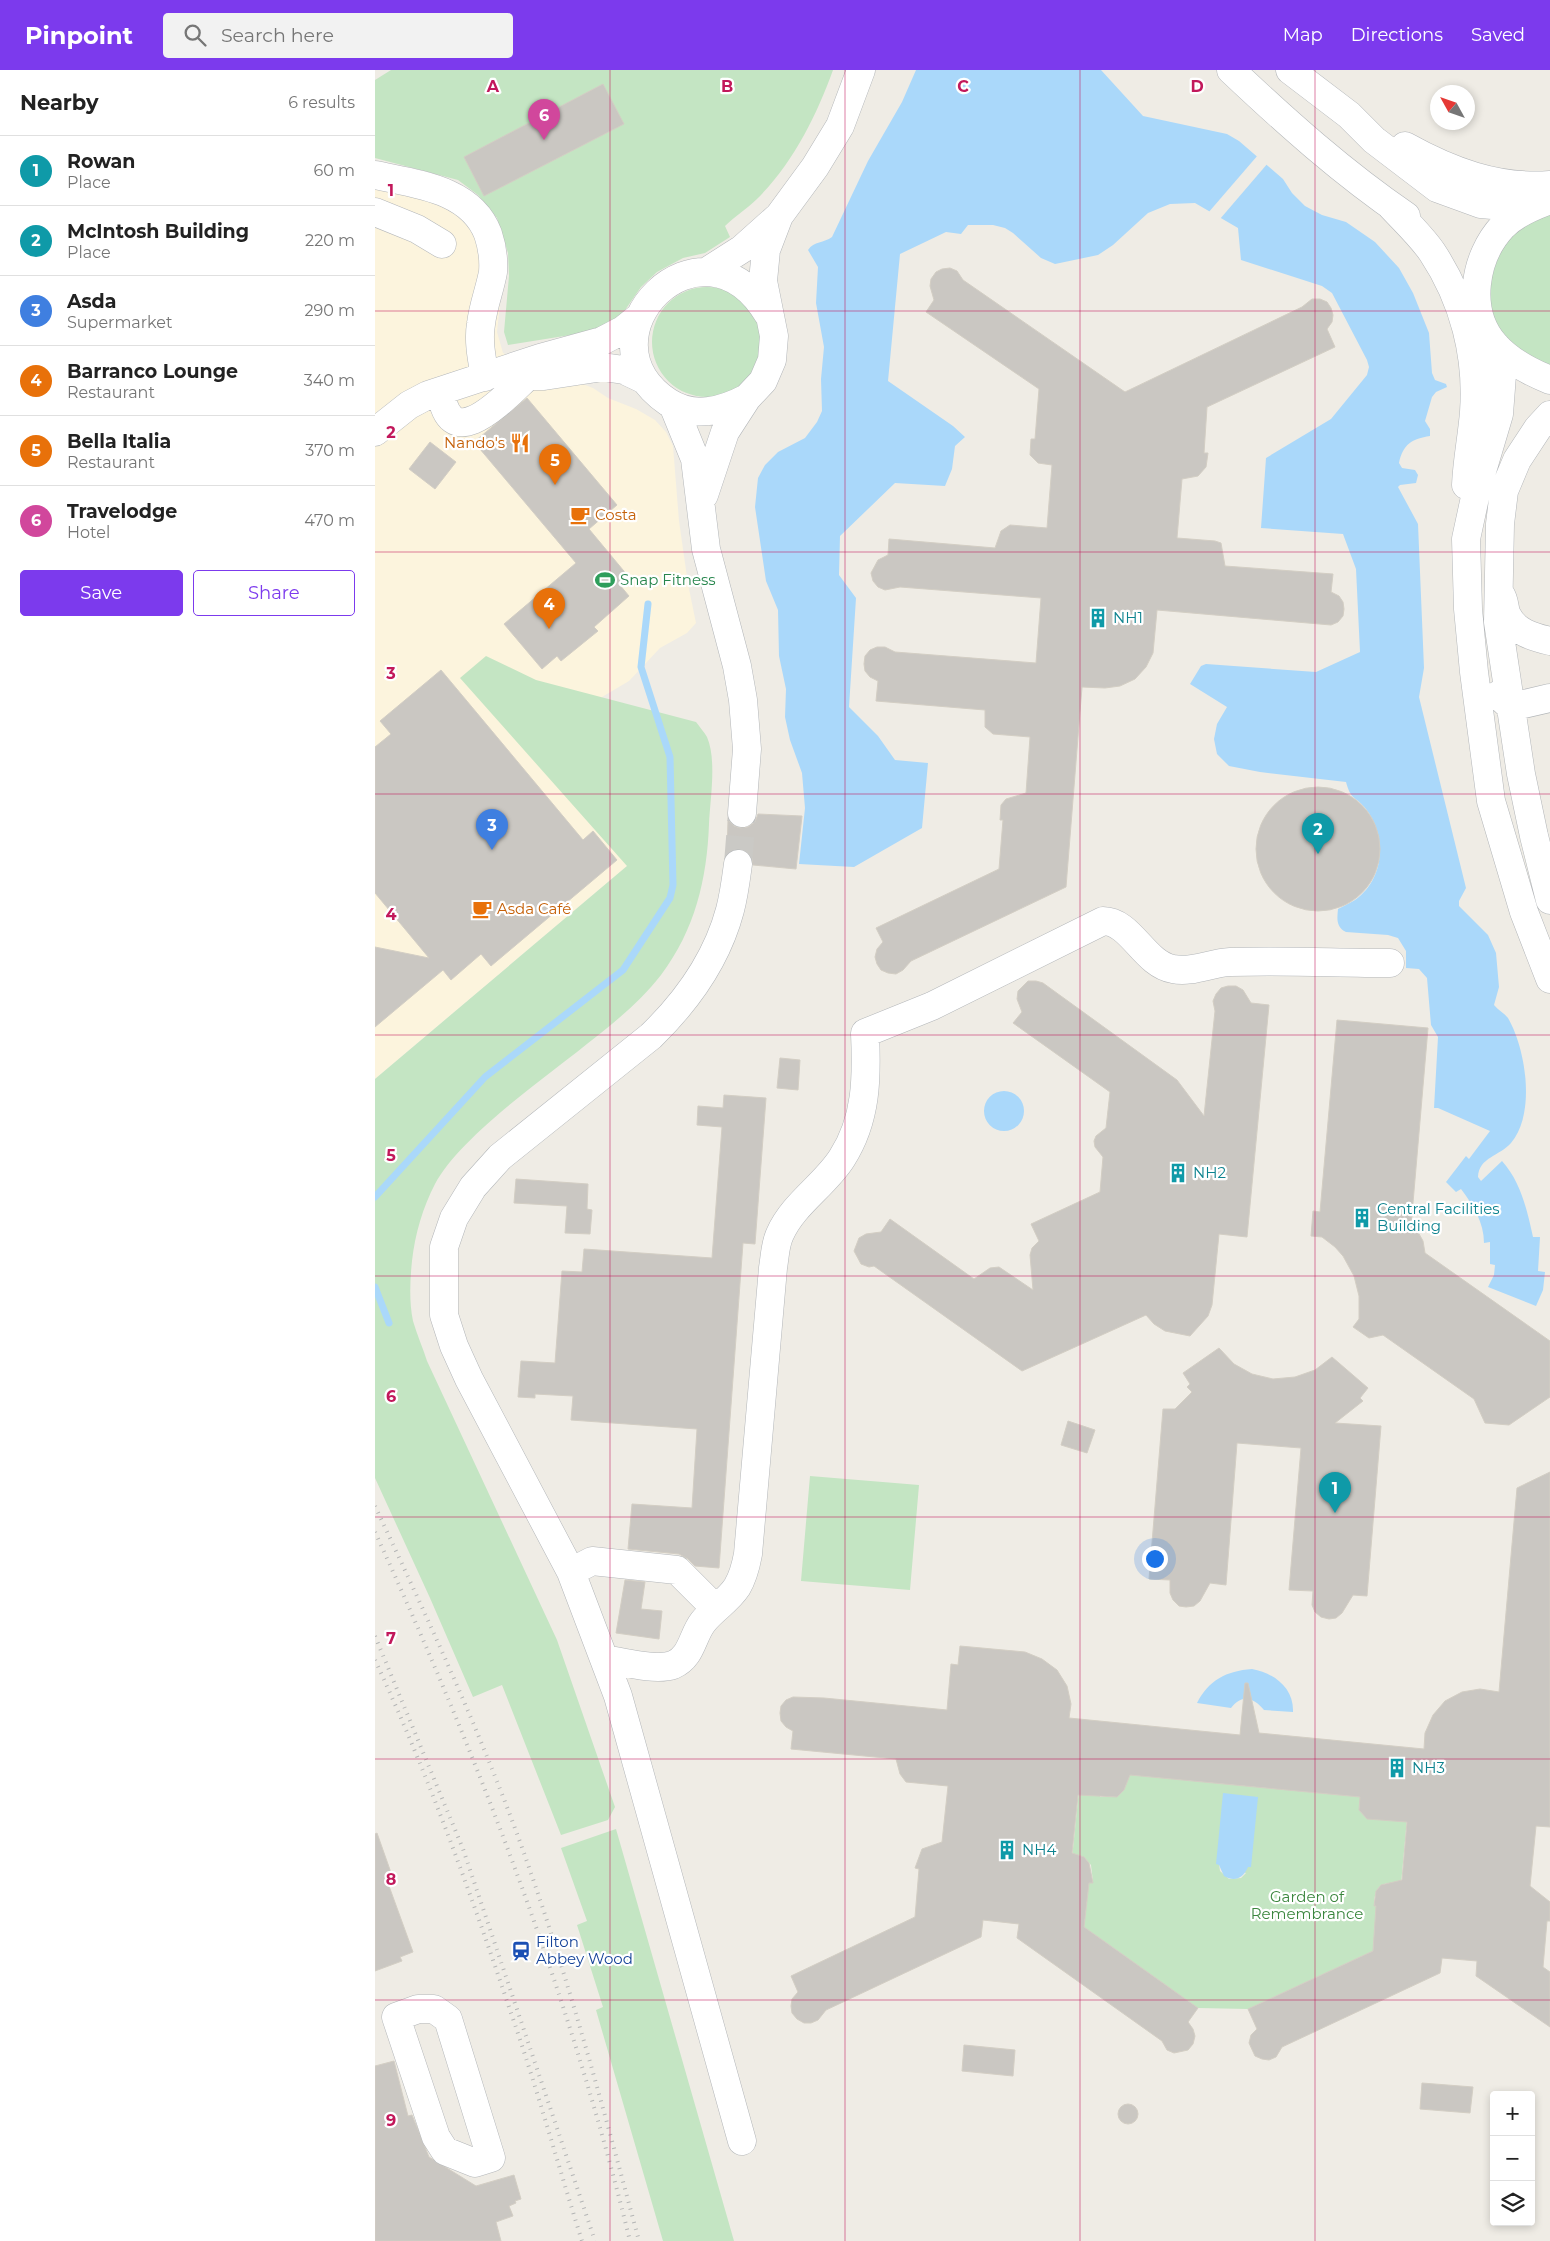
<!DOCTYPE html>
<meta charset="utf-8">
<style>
body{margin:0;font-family:Montserrat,sans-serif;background:#f2f2f2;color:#222}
.controls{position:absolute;right:15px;bottom:15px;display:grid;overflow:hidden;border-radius:5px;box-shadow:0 2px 8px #0003}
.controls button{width:45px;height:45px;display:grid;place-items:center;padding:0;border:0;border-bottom:1px solid #e0e0e0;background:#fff;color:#222;font:25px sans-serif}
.compass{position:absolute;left:1055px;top:15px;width:45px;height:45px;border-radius:50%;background:#fff;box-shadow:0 2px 8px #0003;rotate:310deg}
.you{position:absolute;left:779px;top:1488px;width:18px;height:18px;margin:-12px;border:4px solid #fff;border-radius:50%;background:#1a73e8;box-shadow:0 0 0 8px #1a73e833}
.badge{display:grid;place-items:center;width:32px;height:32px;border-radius:50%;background:#7c3aed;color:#fff;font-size:16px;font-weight:700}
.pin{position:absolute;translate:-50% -41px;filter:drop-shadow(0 1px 2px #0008)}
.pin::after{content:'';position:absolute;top:26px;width:18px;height:15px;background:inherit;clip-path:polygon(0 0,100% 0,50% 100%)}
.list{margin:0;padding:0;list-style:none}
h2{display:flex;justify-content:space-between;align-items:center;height:65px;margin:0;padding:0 20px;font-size:21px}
h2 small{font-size:16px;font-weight:400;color:#767676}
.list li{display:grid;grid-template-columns:32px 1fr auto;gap:15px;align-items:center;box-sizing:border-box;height:70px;padding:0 20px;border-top:1px solid #e0e0e0}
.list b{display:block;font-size:19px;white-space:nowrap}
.list p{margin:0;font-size:16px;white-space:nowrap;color:#767676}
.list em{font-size:16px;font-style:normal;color:#767676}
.actions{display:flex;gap:10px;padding:15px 20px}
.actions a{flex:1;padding:11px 0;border:1px solid #7c3aed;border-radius:5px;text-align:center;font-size:18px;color:#7c3aed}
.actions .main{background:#7c3aed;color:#fff}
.icon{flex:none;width:28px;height:28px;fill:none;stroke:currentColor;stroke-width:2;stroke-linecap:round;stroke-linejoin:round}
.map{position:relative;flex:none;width:1175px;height:2171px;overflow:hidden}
header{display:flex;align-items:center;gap:30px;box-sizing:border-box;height:70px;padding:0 25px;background:#7c3aed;color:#fff}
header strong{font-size:24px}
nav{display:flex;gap:28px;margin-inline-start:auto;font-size:18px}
.search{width:350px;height:45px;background:#f2f2f2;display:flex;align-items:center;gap:12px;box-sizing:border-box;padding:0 18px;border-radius:5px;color:#767676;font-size:19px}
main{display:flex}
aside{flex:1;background:#fff}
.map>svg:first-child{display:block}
.commercial{fill:#fcf4dd}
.green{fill:#c4e5c3;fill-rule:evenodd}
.water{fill:#aad8fa}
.pier{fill:#efece5}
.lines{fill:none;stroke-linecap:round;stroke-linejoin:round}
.stream{stroke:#aad8fa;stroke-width:7}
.building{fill:#cac7c2;stroke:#d3cec4}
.minor-tunnel{stroke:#cac9c5;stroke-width:28;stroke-dasharray:28 14;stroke-linecap:butt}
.minor-casing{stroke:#b3b6b9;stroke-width:29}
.minor{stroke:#fff;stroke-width:28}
.rail{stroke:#b4b5b5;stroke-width:4;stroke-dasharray:1 6;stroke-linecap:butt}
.grid{fill:none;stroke:#c2185b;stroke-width:1;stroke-opacity:0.55}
.labels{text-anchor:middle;stroke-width:4.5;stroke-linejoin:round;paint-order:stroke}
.food-label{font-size:15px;fill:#c56008;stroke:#fff;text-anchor:start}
.leisure-label{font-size:15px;fill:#27864d;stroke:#fff;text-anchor:start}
.culture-label{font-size:15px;fill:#0d838f;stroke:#fff;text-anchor:start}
.park-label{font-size:15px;fill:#3b863e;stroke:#fff}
.transit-label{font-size:15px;fill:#164399;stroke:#fff;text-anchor:start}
.grid-label{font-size:16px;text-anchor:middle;font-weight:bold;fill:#c2185b;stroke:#fff;stroke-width:4.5;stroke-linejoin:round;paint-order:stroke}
</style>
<header>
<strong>Pinpoint</strong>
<div class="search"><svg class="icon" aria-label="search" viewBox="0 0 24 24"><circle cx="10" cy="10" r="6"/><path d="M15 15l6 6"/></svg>Search here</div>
<nav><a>Map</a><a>Directions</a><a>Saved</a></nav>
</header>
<main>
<aside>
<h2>Nearby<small>6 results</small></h2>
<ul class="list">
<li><span class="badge" style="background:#0f9aa8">1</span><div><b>Rowan</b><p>Place</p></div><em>60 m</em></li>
<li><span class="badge" style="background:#0f9aa8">2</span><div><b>McIntosh Building</b><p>Place</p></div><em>220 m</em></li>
<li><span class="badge" style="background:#3f7fe0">3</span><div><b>Asda</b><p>Supermarket</p></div><em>290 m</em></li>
<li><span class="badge" style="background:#e8710a">4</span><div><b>Barranco Lounge</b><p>Restaurant</p></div><em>340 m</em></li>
<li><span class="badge" style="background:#e8710a">5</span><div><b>Bella Italia</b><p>Restaurant</p></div><em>370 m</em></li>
<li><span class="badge" style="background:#d1479c">6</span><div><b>Travelodge</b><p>Hotel</p></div><em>470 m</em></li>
</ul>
<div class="actions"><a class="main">Save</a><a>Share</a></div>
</aside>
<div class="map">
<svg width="1175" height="2171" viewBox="0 0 1175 2171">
<rect width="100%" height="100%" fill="#efece5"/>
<!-- commercial -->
<path class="commercial" d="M0,91l81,25 47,90 -6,56 6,21 90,35 15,10 28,11 19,11 11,12 7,14 6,75 9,63 8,39 -9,10 -27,15 -31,33 -27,16 25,169 -252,213z"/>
<!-- green -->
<path class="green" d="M16,0h442c-17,47 -40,93 -76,129 -10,10 -22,17 -32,27l5,11 -25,16 -22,5 -26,14 -16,15 -18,26 -15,16 -100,16 -4,-13 5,-56 -1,-23 -11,-35 -19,-23 -20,-15 -83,-22v-78z
M1175,144v152l-23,-7 -22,-19 -15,-24 -4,-31 7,-29 30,-33z
M277 272a55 55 0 1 1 110 0a55 55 0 1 1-110 0Z
M111,586l50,24 160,42c3,4 8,10 11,15 10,23 3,63 2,87 -2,55 -14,106 -48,151 -23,30 -54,53 -84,77 -41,32 -118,87 -142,132 -12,23 -20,50 -23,77 -2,19 -3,41 1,60 4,14 10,27 14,40l130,279 58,167 -7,13 -47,15 -59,-150 -29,12 -43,-99 -55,-120v-399l252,-213 -167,-188z
M435,1406l109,9 -9,105 -109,-9z
M738,1703l258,25 -12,7v5l8,9 40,-1 -7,77 -12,-12c-13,3 -13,10 -14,23l7,1 -5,9 -3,35 -125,58 -50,-1 -114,-81 5,-44 4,-1 -2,-17 -7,-8 -13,11 8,-78 21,2v5h17l9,-12zM844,1794l27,9 -5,5 -12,1 -9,-8z
M241,1759l118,412h-71l-67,-231 7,-3 -26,-82 10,-4 -26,-73z"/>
<!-- water -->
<path class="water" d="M541,0h185l42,46 84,18 12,7 44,38 9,14 13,13 17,9 24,7 29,20 24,26 14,25 16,40 3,40 3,7 11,4 1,3 -11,5 -4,5 -7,24 5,8v7c-18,3 -27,8 -31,27l3,5 13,2 3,5 -2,8 -16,2 -2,2 20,37 6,144 -5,29 47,191 -7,13v5l29,29 8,18 3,34 -5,18c4,5 10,8 14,13 18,31 28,96 3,125 -11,13 -32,14 -33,34l3,4 21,-20c19,21 25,49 31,76h7l-2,34 7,1 -2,18 -7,16 -48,-19 6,-12 1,-10 -5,-1v-22l-6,1c0,-21 -11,-38 -23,-54l-5,3 -10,-10 20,-26 3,3 21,-28 -52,-23h-4l4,-71 -7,-12 -4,-47 -8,-9 -13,-1v-17l-8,-13 -10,-3 -42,-3c-10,-5 -9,-13 -8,-23 6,-3 12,-6 17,-9 30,-21 32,-64 11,-91 -10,-13 -15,-8 -20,-27l-86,-10 -31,-6 -12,-12 -3,-15 3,-15 10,-17 -37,-23 11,-18 5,-2 110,8 44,-20 -4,-83 -13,-35 -82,-6 5,-70 65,-39 36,-44 2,-8 -2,-7 -35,-67 -10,-7 -81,-26 -3,-32 -43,-25 -25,1 -22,9 -35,32 -15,10 -43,9 -14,-6 -28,-25 -8,-5 -12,-3h-25l-7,9 -15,-2 -46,22 -12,127 65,45 12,11 -10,9 -3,23 -7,17 -50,-3 -55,53 -1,39 17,23 -7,109 29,29 17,24 33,3 -6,65 -68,39 -55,-3 6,-56 -3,-35 -12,-33 -5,-23 1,-28 -7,-33 -1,-46 -12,-29 -11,-74 3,-29 7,-13 13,-13 27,-14 12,-16 5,-11 -1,-32 3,-32 -8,-44 2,-36 -10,-17c6,-9 16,-7 24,-13l36,-76 34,-59z
M609 1041a20 20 0 1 1 40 0a20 20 0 1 1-40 0Z
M877,1599c22,4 42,19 41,43l-29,-2c-11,-13 -22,-16 -33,-2l-34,-5c12,-23 29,-32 55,-34z
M848,1723l35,4 -7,70h-3c-5,12 -14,15 -24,9l-5,-11 -3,-1z"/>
<!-- pier -->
<path class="pier" d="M883,85l10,8 -48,56 -12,-6z"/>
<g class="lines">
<!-- stream -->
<path class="stream" d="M0,1127l110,-120 138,-107 47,-72 3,-13 -3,-128 -29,-90 7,-63
M0,1217l14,36"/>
</g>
<!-- building -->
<path class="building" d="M228,14l21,40 -140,72 -20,-39z
M575,198l7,3 6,9 162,112 177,-85 10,-8h8l7,3 4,6 2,7 -1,7 -5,7 8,18 -128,60 -3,46h4l-2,14 -8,9 -16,3 -5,59 38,3 6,2 4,23 108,8 -2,18 8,4 4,6 1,7 -1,7 -5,6 -7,3 -174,-15 -4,43 -7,14 -11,12 -15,7 -15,2 -23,-1 -16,200 -155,74 -8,9 -7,4 -8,-1 -7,-3 -4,-6 -2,-7 2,-8 6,-7 -7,-14 123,-59 4,-49h-3l1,-15 5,-6 20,-6 4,-56 -37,-3 -8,-7v-17l-109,-9 2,-20 -8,-4 -5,-6 -1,-7 1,-8 5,-6 7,-3h8l10,5 141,11 5,-65 -141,-11 -15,3 -7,-3 -5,-6 -2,-8 7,-13 10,-5 1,-16 106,9 6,-17 9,-6 37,3 5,-63 -14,-2 -8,-8 1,-16h4l4,-50 -113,-77 8,-12 -4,-14 1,-7 5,-7 6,-3z
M152,328l90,107 -28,24 39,47 -9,8 10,12 -35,31 4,4 -37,30 -4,-5 -15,13 -38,-45 72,-61 -102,-121z
M55,372l26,20 -21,27 -26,-20z
M66,600l142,170 10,-9 24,29 -126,106 -10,-12 -30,26 -8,-10 -68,57v-80l54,11 -54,-65v-146l16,-13 -11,-13z
M881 779a62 62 0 1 1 124 0a62 62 0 1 1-124 0Z
M383,744l44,2 -6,53 -43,-4 -1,-7 -4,-6 -7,-3h-8l-6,4 1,-33 6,6 6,2 8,-1 7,-5z
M653,911h8l7,2 134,97 27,36 11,-105 -2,-10 3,-7 5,-6 7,-2h8l7,4 8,13 18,2 -22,232 -28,-3 -7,71 -4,11 -18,20 -25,-5 -11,-7 -8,-9 -124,56 -148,-105 -5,1 -8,-3 -7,-13 5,-13 7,-4 15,-2 9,-13 84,60 16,-11 9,-1 34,23 -3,-35 2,-7 7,-7 -8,-17 69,-32 3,-35 -8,-10 -1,-6 2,-5 10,-8 4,-36 -97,-69 9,-11 -5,-13 1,-8z
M962,950l91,8 -17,198 7,6 5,9 2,12 125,88v56l-41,28 -24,-2 -11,-24 -91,-64 -14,3 -16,-11 6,-8v-23l-5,-20 -11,-20 -8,-9 -13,-10 -11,-1 2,-25 7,1z
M405,988l20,2 -2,30 -21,-2z
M349,1025l42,3 -11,146 -12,-1 -24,325 -24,-2 -7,-7 -9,-5 -51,-5 4,-45 60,4 5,-79 -126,-9 2,-24 -38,-2v4l-17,-1 3,-36 34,2 7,-92 20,1 2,-23 128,9 10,-131 -25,-2 1,-19 25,2z
M141,1109l72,5 -1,25 5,1 -2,24 -25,-1 2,-27 -53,-3z
M844,1278l15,16 18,10 21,5 22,-2 20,-7 17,-13 36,31 -8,10 3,3 -28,22 46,3 -14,170 -14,-1 -11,18 -6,5 -7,1 -8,-2 -6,-5 -3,-7 1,-14 -24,-1 12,-142 -64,-5 -11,142 -16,-2 -10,18 -6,5 -8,1 -7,-1 -6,-6 -3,-7v-13l-21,-1 14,-170h12l17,-17 -5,-5 3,-3 -7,-11z
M693,1351l27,9 -8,23 -26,-8z
M1175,1402v355l-14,-1 -6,60 20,16v19h-3l-4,46 7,5v55l-74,-51 1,-15 -35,-3 -2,15 -158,74 -6,10 -7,3 -7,-1 -7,-3 -6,-13 2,-8 6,-6 -9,-20 125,-58 3,-45h-2l2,-15 5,-6 21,-5 5,-58 -40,-3 -8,-9 1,-13 -230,-22 -6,15 -7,7 -39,-2 -6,58 12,4 5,6 4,20h-4l-5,44 114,81 -10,14 5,7 2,7 -2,8 -5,6 -14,3 -7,-3 -5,-9 -145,-103 2,-14 -36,-4 -2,17 -155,73 -8,10 -7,3h-7l-7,-4 -5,-6 -1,-7 1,-7 6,-7 -7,-16 124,-59 4,-48 -4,-1 7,-19 20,-7 6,-56 -42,-4 -6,-8 -4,-15 -105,-10 2,-18 -7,-4 -5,-6 -1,-8 1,-7 5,-6 7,-3 31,1 123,12 4,-46 7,1 2,-19 65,6 17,7 15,11 10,16 4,18 -2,14 171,17 5,-52h3l11,50 165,16 1,-16 8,-18 12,-14 17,-9 18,-3 19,3 18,-204z
M250,1510l20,2 -4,27 21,2 -3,28 -43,-6z
M2,1763l18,51 -6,2 24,66 -13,5 2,4 -27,10v-137z
M589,1975l51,5 -2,26 -51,-5z
M19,1991l14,55 4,-1 17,42 47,29 38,-11 7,24 -6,2 1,2 -7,3 4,10 -17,6 5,19h-126v-175z
M1047,2013l51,4 -3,26 -50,-4z
M743 2044a10 10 0 1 1 20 0a10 10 0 1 1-20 0Z"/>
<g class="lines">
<!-- minor-tunnel -->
<path class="minor-tunnel" d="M363,794l4,-51"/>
<defs>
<path id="minor" d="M856,0c55,52 112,103 175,146
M915,0l59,45 25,25 63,48 44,16 46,4
M1030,76c45,25 92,43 145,39
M0,105c41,9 96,14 113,59 4,12 6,25 5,38 -3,17 -10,34 -12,52 -3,17 1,36 4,53
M1175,130c-17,6 -34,13 -47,26 -29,31 -38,85 -8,119 15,17 35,27 55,35
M1016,136c14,15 30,30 41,46 32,48 46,104 42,160 -2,25 -7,49 -8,73
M0,142l42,17 25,15
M331,202l36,-23 37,-33 36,-49 25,-41 21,-56
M1121,276l6,29 -3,39 -22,74 -11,51 2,70 6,63 17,129 33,111 26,67
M139,306h30l59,-9 21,3 21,10
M66,321c8,68 63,7 87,-15
M372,328c-25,13 -53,21 -79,4 -96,-65 34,-198 100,-88
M298,335l22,54 11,90 31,117 6,34 4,49 -5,64
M1175,345l-12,13 -21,32 -13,31 -4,33 -2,98 23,152 13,62 16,64
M0,362l34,-27 19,-10 112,-37 62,-17 21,-11 15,-12
M329,425l21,-63 22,-34 16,-17 9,-21 2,-24 -11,-55 3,-31 13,-34
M1126,525c4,6 3,14 6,20 8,17 26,22 43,26
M1123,625l13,12 39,-9
M363,794c-2,15 -4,31 -8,46 -13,49 -43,91 -79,126l-151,121 -27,30 -19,31 -10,29v68l10,31 15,33 102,193 47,124 124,445
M196,1502l21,-11 85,9 38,38
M230,1589c18,3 51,12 68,6 19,-8 19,-29 30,-43 10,-13 25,-21 34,-35 6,-10 9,-22 11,-33l25,-286c2,-12 2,-24 7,-34 13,-30 45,-49 62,-76 25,-39 25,-81 23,-125l67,-27 171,-85c28,0 41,43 70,48 19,4 37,-6 57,-7 53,-2 107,1 160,1
M43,1939h16l14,10 43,139 -16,5 -30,-12 -9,-14 -40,-120z"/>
</defs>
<!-- minor casing -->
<use href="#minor" class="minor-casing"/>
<!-- minor -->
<use href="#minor" class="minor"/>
<!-- rail -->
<path class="rail" d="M0,1436c50,107 100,214 141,325 49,134 86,272 123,410
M0,1462c105,229 195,464 255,709
M0,1566l88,213 132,392
M0,1590c53,114 96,234 136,353 26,75 47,152 71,228"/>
</g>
<!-- grid -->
<path class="grid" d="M235,0v2171M470,0v2171M705,0v2171M940,0v2171M0,241h1175M0,482h1175M0,724h1175M0,965h1175M0,1206h1175M0,1447h1175M0,1689h1175M0,1930h1175"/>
<!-- icons -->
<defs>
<symbol id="restaurant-bare" viewBox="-9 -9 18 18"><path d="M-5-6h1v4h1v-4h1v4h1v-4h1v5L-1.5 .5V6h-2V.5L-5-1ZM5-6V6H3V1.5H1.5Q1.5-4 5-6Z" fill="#e8710a" stroke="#fff" stroke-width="2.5" paint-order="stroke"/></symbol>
<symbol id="cafe-bare" viewBox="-9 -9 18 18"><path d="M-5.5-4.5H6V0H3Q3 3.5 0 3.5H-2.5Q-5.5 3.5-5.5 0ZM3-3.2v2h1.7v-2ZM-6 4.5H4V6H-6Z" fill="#e8710a" stroke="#fff" stroke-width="2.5" paint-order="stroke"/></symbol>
<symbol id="stadium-bare" viewBox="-9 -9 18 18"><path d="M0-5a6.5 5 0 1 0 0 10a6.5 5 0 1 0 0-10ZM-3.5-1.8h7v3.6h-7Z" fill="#2e9e5b" stroke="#fff" stroke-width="2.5" paint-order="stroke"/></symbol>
<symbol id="building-bare" viewBox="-9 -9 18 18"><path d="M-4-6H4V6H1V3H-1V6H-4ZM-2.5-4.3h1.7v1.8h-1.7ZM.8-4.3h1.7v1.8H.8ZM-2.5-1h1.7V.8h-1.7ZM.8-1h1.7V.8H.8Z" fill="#0f9aa8" stroke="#fff" stroke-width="2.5" paint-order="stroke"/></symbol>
<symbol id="station-bare" viewBox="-9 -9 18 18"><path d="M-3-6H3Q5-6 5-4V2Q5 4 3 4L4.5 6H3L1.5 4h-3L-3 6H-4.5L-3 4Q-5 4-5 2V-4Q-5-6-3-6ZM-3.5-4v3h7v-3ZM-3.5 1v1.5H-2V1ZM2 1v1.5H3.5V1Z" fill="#1a4fb4" stroke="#fff" stroke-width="2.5" paint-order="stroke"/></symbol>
</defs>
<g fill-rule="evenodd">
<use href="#restaurant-bare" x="131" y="359" width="28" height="28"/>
<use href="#cafe-bare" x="191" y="431" width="28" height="28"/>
<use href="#stadium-bare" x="216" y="496" width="28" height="28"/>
<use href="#building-bare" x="709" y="534" width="28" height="28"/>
<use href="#cafe-bare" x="93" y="825" width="28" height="28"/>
<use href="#building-bare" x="789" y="1089" width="28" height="28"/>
<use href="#building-bare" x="973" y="1134" width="28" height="28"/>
<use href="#building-bare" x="1008" y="1684" width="28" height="28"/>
<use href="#building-bare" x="618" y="1766" width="28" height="28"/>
<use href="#station-bare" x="132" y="1867" width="28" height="28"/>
</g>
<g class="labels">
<!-- food labels -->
<g class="food-label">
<text x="130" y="378" text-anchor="end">Nando's</text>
<text x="220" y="450">Costa</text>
<text x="122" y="844">Asda Café</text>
</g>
<!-- leisure labels -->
<g class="leisure-label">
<text x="245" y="515">Snap Fitness</text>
</g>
<!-- culture labels -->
<g class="culture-label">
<text x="738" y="553">NH1</text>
<text x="818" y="1108">NH2</text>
<text x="1002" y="1144">Central Facilities<tspan x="1002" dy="17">Building</tspan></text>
<text x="1037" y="1703">NH3</text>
<text x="647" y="1785">NH4</text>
</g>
<!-- park labels -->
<g class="park-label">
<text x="932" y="1832">Garden of<tspan x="932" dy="17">Remembrance</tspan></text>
</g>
<!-- transit labels -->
<g class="transit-label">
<text x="161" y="1877">Filton<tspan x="161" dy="17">Abbey Wood</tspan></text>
</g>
</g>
<g class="grid-label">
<text x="118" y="22">A</text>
<text x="352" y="22">B</text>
<text x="588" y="22">C</text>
<text x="822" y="22">D</text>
<text x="16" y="126">1</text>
<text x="16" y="368">2</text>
<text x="16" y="609">3</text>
<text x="16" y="850">4</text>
<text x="16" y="1091">5</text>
<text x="16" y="1332">6</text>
<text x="16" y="1574">7</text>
<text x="16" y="1815">8</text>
<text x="16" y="2056">9</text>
</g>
</svg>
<div class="controls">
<button>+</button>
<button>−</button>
<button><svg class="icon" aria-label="layers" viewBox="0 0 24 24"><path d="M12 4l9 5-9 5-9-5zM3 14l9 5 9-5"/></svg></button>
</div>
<svg class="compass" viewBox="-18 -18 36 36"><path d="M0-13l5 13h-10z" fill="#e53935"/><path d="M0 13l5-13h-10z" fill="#767676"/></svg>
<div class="you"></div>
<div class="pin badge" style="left:960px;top:1443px;background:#0f9aa8">1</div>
<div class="pin badge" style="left:943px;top:784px;background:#0f9aa8">2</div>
<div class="pin badge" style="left:117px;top:780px;background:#3f7fe0">3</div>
<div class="pin badge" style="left:174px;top:559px;background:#e8710a">4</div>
<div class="pin badge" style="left:180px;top:415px;background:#e8710a">5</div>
<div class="pin badge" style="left:169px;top:70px;background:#d1479c">6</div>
</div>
</main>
